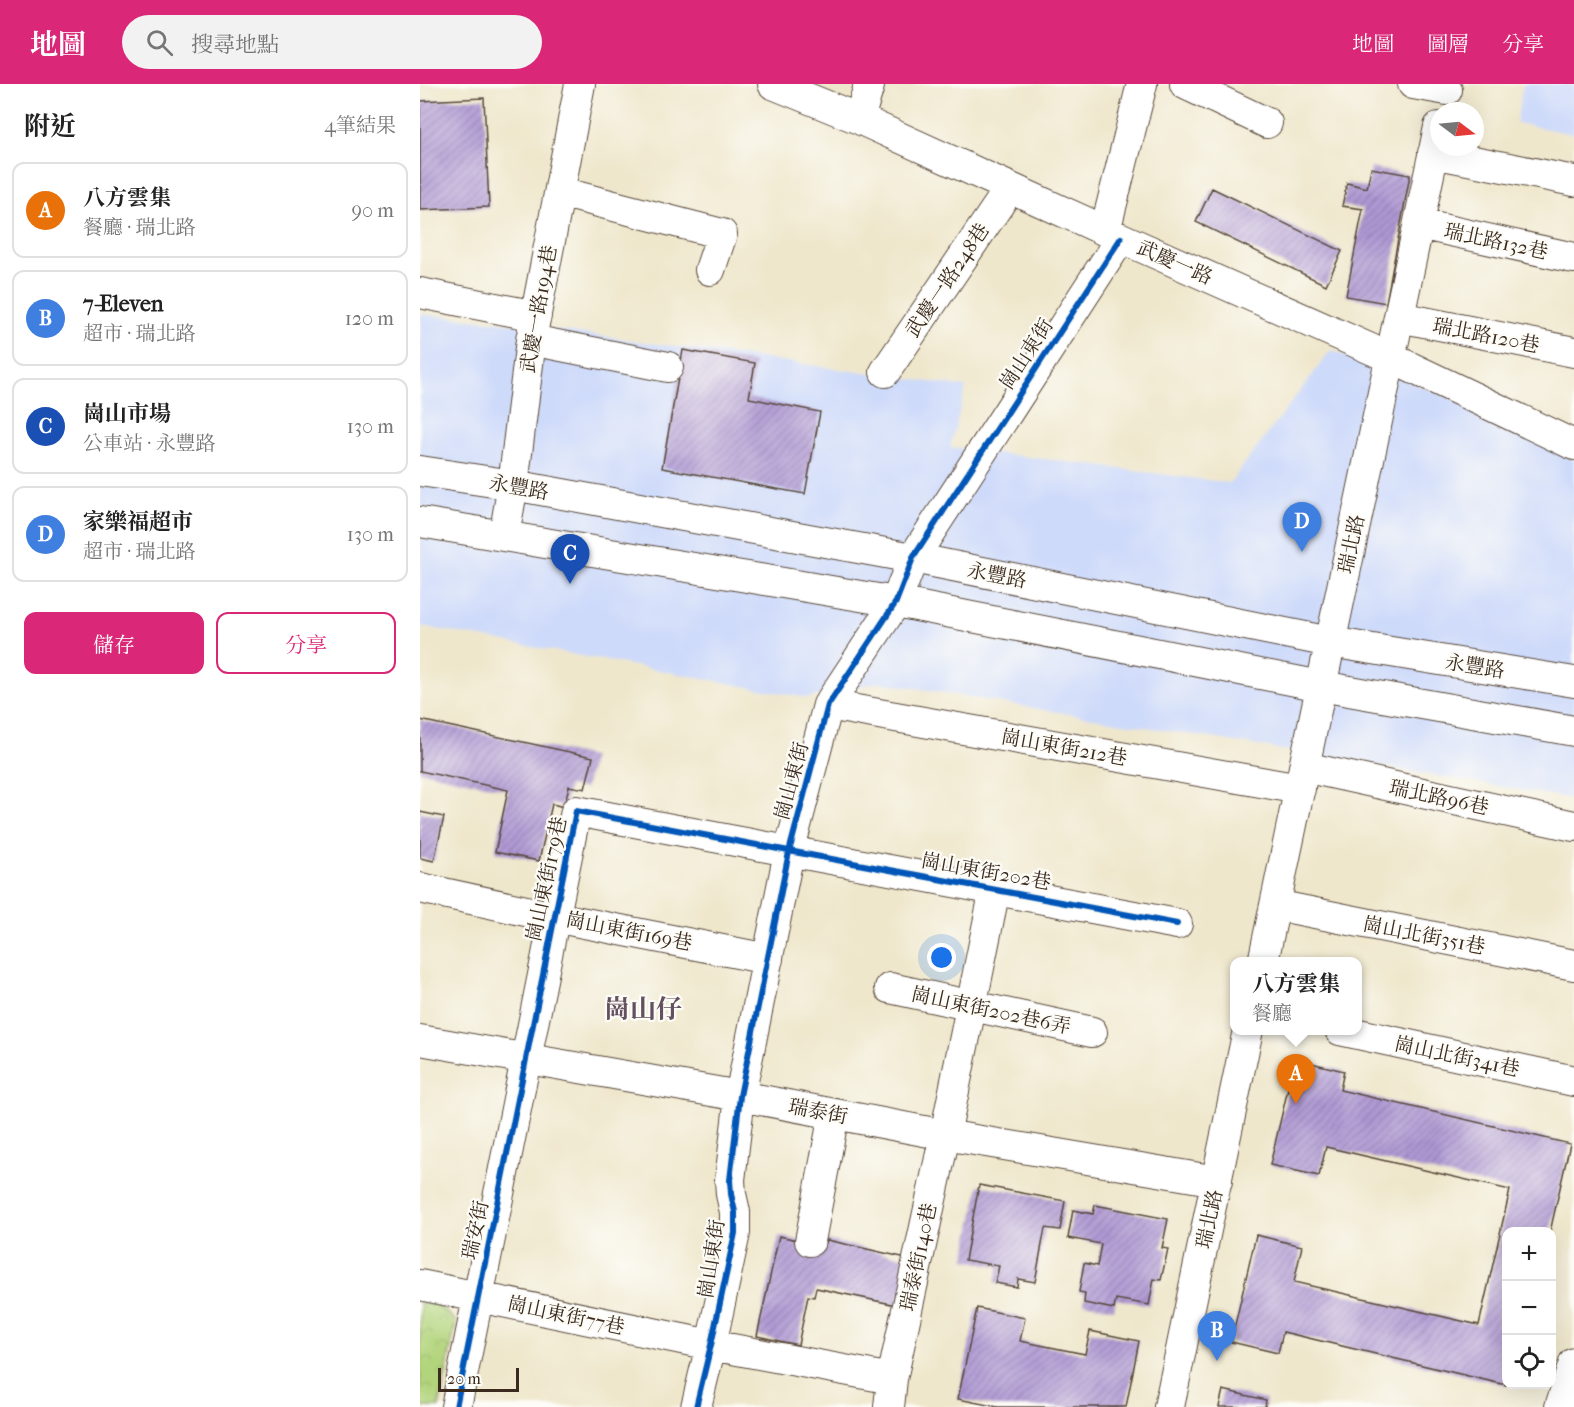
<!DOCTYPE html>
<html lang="zh-TW">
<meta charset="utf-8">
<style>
body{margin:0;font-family:"IM FELL French Canon","Noto Serif TC",serif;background:#f2f2f2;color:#222}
.controls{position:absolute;right:18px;bottom:18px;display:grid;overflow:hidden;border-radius:12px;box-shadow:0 6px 24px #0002}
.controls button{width:54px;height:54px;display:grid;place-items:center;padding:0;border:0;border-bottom:2px solid #e0e0e0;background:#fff;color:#222;font:30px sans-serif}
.compass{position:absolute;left:1010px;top:18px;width:54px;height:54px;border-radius:50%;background:#fff;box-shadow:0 6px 24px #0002;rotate:106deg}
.scale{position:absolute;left:18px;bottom:15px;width:81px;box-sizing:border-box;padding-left:6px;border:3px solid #3b2a1e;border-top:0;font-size:16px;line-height:21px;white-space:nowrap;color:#3b2a1e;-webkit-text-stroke:4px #fdfcf7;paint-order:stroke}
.you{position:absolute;left:522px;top:874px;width:21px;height:21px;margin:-15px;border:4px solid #fff;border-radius:50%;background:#1a73e8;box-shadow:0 0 0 9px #1a73e833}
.badge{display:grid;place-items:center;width:39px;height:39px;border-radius:50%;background:#db2777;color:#fff;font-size:20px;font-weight:700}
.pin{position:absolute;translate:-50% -50px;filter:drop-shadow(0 2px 3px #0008)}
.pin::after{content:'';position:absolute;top:32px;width:21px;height:18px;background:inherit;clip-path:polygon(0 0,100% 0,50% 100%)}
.popup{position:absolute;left:810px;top:873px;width:132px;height:78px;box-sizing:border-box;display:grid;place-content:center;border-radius:12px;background:#fff;filter:drop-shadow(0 2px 4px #0005);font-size:20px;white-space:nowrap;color:#767676}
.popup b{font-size:22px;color:#222}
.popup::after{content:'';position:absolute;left:50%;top:100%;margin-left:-12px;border:12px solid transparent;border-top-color:#fff}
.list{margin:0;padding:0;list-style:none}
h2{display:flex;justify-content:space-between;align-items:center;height:78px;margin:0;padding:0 24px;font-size:26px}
h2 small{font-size:20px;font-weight:400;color:#767676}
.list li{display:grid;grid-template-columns:39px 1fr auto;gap:18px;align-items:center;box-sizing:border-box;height:96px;margin:0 12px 12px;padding:0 12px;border:2px solid #e0e0e0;border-radius:12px}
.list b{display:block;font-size:22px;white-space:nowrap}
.list p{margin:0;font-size:20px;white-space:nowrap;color:#767676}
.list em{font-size:20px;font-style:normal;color:#767676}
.actions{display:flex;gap:12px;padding:18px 24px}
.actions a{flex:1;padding:14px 0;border:2px solid #db2777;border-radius:12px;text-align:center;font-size:21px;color:#db2777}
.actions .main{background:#db2777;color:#fff}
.icon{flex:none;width:33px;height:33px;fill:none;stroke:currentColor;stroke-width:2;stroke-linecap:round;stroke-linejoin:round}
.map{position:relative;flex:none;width:1154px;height:1323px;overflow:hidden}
header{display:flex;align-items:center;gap:36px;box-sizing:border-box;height:84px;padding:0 30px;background:#db2777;color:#fff}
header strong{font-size:28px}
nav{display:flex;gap:33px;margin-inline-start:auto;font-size:21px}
.search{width:420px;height:54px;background:#f2f2f2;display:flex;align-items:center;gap:15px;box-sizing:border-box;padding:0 21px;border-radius:33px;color:#767676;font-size:22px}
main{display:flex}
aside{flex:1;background:#fff}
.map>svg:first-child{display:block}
.built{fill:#cedafa}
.park{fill:url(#park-crowns);stroke:#767f4d;stroke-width:1.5}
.building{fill:url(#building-hatch)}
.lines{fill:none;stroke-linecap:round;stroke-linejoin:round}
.minor-casing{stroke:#564638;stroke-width:32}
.minor{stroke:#fff;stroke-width:30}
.cycleway-casing{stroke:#fdfcf7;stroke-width:10}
.cycleway{stroke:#0057b8;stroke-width:6}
.labels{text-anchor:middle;stroke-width:4.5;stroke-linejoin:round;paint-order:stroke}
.street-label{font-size:20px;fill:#3b2a1e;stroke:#fdfcf7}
.district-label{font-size:26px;font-weight:bold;fill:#64505e;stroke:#fdfcf7}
</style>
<header>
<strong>地圖</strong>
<div class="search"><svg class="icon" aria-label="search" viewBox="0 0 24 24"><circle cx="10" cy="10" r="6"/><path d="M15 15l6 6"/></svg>搜尋地點</div>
<nav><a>地圖</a><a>圖層</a><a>分享</a></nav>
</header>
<main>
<aside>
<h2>附近<small>4筆結果</small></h2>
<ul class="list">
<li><span class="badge" style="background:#e8710a">A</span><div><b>八方雲集</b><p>餐廳 · 瑞北路</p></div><em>90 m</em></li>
<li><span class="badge" style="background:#3f7fe0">B</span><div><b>7-Eleven</b><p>超市 · 瑞北路</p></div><em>120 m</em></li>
<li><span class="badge" style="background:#1a4fb4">C</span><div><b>崗山市場</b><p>公車站 · 永豐路</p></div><em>130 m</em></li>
<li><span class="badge" style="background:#3f7fe0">D</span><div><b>家樂福超市</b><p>超市 · 瑞北路</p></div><em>130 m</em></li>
</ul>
<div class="actions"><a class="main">儲存</a><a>分享</a></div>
</aside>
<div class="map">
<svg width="1154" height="1323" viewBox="0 0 1154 1323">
<defs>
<pattern id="park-crowns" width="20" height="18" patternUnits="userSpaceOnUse" patternTransform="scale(1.5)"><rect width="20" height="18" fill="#b2d47c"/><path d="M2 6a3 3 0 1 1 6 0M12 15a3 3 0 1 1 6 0" fill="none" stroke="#9ab66b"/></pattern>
<pattern id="building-hatch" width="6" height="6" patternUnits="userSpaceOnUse" patternTransform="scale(1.5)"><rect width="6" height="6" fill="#af98d4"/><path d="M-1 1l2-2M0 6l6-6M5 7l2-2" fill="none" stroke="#907cab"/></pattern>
</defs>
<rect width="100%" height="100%" fill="#fdfcf7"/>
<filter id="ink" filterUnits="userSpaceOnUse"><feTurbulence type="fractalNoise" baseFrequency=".0167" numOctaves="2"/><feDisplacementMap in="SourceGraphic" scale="12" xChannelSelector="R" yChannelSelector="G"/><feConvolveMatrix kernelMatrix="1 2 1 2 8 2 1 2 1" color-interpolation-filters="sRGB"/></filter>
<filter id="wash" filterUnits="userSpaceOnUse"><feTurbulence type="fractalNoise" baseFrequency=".008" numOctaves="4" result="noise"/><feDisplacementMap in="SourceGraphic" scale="24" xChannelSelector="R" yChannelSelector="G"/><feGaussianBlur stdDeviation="1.35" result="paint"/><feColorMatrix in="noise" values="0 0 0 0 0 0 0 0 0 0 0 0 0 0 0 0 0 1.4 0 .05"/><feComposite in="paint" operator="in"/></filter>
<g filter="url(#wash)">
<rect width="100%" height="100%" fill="#efe7cc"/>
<!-- built -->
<path class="built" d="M1103,0h51v50l-58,-11z
M0,230l81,8 465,65 -16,60 280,36 101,-133 120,48 123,62v339l-695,-117 -71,16 -388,-72z"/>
<!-- park -->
<path class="park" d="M0,1218l17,3 19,16 -17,86h-19z"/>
<g id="blocks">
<!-- building -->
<path class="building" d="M64,14l5,109 -69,3v-109z
M951,84l39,7 -24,128 -40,-7 17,-87 -21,-3 5,-23 20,5z
M792,104l130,63 -16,34 -130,-63z
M263,266l72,13 -6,35 71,14 -15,82 -143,-26z
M0,636l173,37 -8,32 -16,-3 -5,21 -12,-3 -13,57 -44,-9 13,-62 -88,-19z
M0,728l24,5 -10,44 -14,-3z
M875,975l49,12 -4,19 230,54 -20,88h-44v153l-223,-53 -5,21 -47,-11 25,-107 46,11 -8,36 185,43 31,-135 -184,-43 -7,29 -49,-11z
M559,1101l86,16 -5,29 -15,-2 -10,54 -17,-3 -1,8 -22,-4 4,-17 -34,-6z
M675,1121l73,14 -6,29 6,1 -7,31 -7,-1 -5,26 -33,-6 -2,10 -30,-6 1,-10 -6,-1 5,-29 13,3 4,-22 -33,-6 5,-28 20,4z
M359,1152l46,10 2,-6 84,19 -10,47 -85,-18 -2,9 -6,-1 -10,49 -41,-9z
M557,1224l48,10 -5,23 65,13 5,-23 49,10 -13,66h-128l-40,-8z
M803,1306l43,10 -1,7h-46z"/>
</g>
</g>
<g filter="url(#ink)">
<use href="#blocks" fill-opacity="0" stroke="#564638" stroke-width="1.5"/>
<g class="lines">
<defs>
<path id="minor" d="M353,0l86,35 262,119 270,120 183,87
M765,0l82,39
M993,0l34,6
M439,35l10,-33 -1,-2
M1013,69l141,28
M140,108l162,42 -12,36
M999,140l155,34
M685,147l37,-147
M0,209l116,23
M979,233l175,35
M111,256l137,27
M465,288l125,-184
M0,387l93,14 400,73 417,84 244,40
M0,438l476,80 425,84 253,45
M84,452l9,-51 18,-145 49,-256
M408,621l472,84
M884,683l270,59
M0,804l134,29 214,42
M855,821l299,60
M843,878l176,-835
M470,904l202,44
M920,946l234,51
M0,956l320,56 205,39 272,46
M390,1157l24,-127
M0,1201l291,60 181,34 53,-244 50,-246
M36,1323l120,-596 601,113
M276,1323l15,-62 24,-112v-21l-4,-18 -1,-14 10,-84 49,-244 39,-147 68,-103 17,-44 208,-320
M469,1323l3,-28
M749,1323l79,-377
M1140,1323l14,-44"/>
</defs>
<!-- minor casing -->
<use href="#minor" class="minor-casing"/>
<!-- minor -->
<use href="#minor" class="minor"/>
<defs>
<path id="cycleway" d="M36,1323l120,-596 601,113
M276,1323l15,-62 24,-112v-21l-4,-18 -1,-14 10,-84 49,-244 39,-147 68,-103 17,-44 208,-320"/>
</defs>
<!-- cycleway casing -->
<use href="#cycleway" class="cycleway-casing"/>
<!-- cycleway -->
<use href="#cycleway" class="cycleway"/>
</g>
</g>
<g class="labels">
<!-- street labels -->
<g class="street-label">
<text transform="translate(1076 157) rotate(12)" y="7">瑞北路132巷</text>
<text transform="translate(755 178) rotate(24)" y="7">武慶一路</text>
<text transform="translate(527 196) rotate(-56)" y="7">武慶一路248巷</text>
<text transform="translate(118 225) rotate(-80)" y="7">武慶一路194巷</text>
<text transform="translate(1066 251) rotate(11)" y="7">瑞北路120巷</text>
<text transform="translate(606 270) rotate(-57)" y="7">崗山東街</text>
<text transform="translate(99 403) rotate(10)" y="7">永豐路</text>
<text transform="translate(931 460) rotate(-78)" y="7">瑞北路</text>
<text transform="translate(577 491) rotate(11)" y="7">永豐路</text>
<text transform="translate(1055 582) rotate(9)" y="7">永豐路</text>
<text transform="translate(644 663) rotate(10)" y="7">崗山東街212巷</text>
<text transform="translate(371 697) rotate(-75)" y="7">崗山東街</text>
<text transform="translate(1019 713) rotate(12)" y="7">瑞北路96巷</text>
<text transform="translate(566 787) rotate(10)" y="7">崗山東街202巷</text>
<text transform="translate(126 795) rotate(-78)" y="7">崗山東街179巷</text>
<text transform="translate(209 847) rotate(11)" y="7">崗山東街169巷</text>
<text transform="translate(1004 851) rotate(11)" y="7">崗山北街351巷</text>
<text transform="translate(571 926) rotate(12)" y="7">崗山東街202巷6弄</text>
<text transform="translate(1037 972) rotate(12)" y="7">崗山北街341巷</text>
<text transform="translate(398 1027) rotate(11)" y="7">瑞泰街</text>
<text transform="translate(789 1135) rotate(-78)" y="7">瑞北路</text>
<text transform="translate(55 1146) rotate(-78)" y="7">瑞安街</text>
<text transform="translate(498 1173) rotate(-78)" y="7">瑞泰街140巷</text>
<text transform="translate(291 1175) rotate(-81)" y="7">崗山東街</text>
<text transform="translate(146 1231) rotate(12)" y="7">崗山東街77巷</text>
</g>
<!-- district labels -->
<g class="district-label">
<text x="223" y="934">崗山仔</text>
</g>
</g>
</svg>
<div class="controls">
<button>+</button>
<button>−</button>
<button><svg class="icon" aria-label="locate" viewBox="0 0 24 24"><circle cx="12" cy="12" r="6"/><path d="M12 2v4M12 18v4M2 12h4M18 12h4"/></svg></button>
</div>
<svg class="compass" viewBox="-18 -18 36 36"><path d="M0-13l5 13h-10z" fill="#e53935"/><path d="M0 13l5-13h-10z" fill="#767676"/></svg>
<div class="scale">20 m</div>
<div class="you"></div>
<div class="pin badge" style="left:876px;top:1020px;background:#e8710a">A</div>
<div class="popup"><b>八方雲集</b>餐廳</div>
<div class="pin badge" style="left:797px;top:1277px;background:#3f7fe0">B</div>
<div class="pin badge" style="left:150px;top:500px;background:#1a4fb4">C</div>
<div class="pin badge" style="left:882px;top:468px;background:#3f7fe0">D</div>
</div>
</main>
